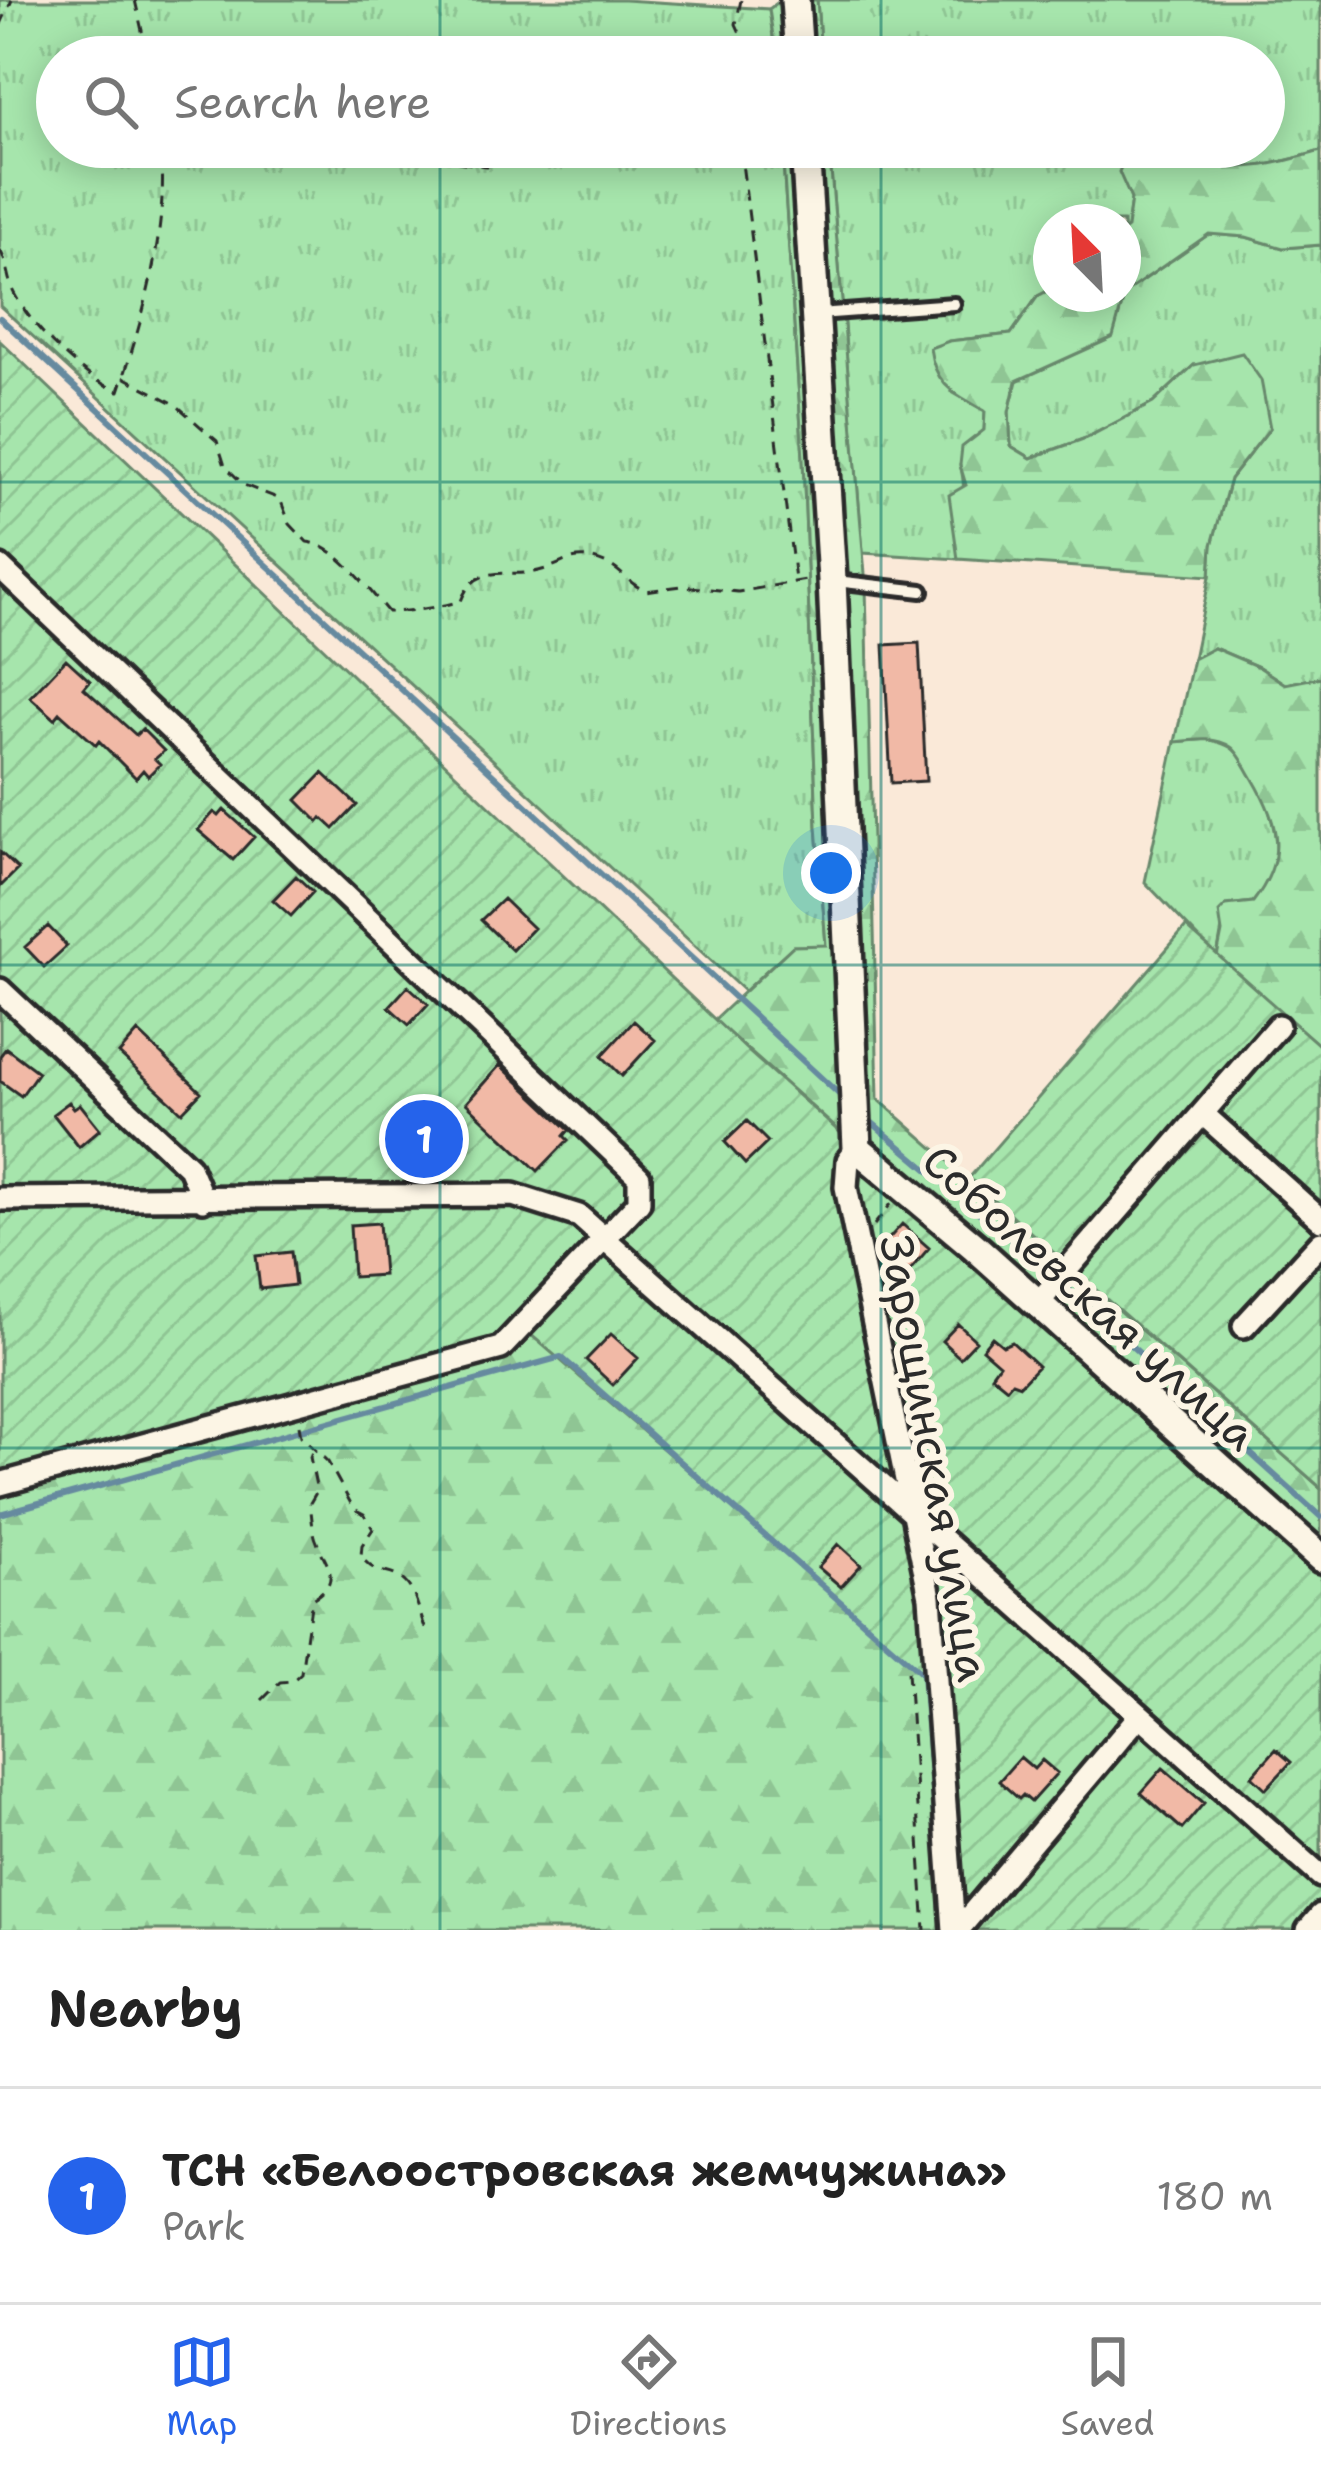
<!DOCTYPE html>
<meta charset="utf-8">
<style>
body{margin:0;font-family:"Shantell Sans",sans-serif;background:#f2f2f2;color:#222}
.compass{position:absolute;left:1033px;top:204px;width:108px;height:108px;border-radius:50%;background:#fff;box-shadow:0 6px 30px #0003;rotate:336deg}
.you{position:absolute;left:831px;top:873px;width:42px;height:42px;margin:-30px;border:9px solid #fff;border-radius:50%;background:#1a73e8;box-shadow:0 0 0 18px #1a73e833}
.badge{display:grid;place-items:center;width:78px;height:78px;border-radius:50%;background:#2563eb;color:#fff;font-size:39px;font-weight:700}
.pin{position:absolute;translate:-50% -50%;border:6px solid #fff;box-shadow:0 3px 12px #0006}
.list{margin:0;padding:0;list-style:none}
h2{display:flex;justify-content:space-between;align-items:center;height:156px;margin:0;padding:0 48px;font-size:51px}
h2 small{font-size:39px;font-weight:400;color:#767676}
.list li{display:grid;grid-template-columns:78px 1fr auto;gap:36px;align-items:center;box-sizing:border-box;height:216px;padding:0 48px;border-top:3px solid #e0e0e0}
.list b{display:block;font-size:45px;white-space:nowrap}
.list p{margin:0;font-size:39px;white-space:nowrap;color:#767676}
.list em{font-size:39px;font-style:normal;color:#767676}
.icon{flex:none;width:66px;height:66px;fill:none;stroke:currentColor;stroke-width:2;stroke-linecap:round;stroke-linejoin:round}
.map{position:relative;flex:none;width:1321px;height:1930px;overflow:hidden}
.search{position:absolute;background:#fff;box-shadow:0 6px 30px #0003;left:36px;right:36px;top:36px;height:132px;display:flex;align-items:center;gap:30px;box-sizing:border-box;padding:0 42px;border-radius:66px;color:#767676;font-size:45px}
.sheet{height:372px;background:#fff}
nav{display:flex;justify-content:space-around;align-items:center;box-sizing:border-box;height:168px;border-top:3px solid #e0e0e0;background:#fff;font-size:33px;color:#767676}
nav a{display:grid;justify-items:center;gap:6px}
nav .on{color:#2563eb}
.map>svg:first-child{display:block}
.grass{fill:url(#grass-tufts);stroke:#68886c;stroke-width:3}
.forest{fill:url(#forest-firs);stroke:#68886c;stroke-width:3}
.garden{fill:url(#garden-furrows);stroke:#68886c;stroke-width:3}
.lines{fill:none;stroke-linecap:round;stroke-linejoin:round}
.stream{stroke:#668a9f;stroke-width:6}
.building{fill:#f1b9a6;stroke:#2b2b2b;stroke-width:3}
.lane-casing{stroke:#2b2b2b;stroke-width:20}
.street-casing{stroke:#2b2b2b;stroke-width:30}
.secondary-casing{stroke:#2b2b2b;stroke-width:36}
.path{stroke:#2b2b2b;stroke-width:3;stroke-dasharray:12 9;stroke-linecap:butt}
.lane{stroke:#fcf5e5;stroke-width:10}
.street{stroke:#fcf5e5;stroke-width:21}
.secondary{stroke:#fcf5e5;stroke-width:27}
.grid{fill:none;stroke:#0f766e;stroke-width:3;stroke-opacity:0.55}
.labels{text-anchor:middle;stroke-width:12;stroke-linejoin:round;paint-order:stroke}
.street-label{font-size:45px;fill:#2b2b2b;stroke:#fcf5e5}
</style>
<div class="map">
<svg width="1321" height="1930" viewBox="0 0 1321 1930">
<defs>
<pattern id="grass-tufts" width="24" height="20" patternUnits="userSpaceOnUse" patternTransform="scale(3)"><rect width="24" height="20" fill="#a6e5ac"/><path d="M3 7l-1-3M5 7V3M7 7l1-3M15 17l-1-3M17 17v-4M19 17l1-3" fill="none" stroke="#8fc594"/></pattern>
<pattern id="forest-firs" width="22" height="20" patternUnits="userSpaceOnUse" patternTransform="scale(3)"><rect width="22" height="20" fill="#a6e5ac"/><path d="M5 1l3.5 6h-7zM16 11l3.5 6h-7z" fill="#8fc594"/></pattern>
<pattern id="garden-furrows" width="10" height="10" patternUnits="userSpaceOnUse" patternTransform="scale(3)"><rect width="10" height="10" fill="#a6e5ac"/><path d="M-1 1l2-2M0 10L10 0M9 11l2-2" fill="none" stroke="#8fc594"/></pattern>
</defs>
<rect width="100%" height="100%" fill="#fae9d8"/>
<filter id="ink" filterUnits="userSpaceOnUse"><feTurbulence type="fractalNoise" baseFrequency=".00833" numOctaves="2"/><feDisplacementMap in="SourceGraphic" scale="24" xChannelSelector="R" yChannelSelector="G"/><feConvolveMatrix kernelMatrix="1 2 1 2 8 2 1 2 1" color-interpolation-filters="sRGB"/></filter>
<g filter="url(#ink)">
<!-- grass -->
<path class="grass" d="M0,0h624l145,9 7,48h-719v90h725l21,310 14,369 9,120h-33l-49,45 -744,-685z
M817,0h504v151c-37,10 -97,32 -127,-4h70v-90h-443z
M829,147h300l-9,25 11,27 -4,29 -4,3v-9h-72v67l-13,7 -27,38 -62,7 3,51 33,19 -1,19 -24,35c10,32 -5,61 -2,94l-95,-6z
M1209,234l37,3 37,11 38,-3v432l-36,7 -26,-17 -45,-19 -21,11 17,-83 2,-31 18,-66 40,-51 -76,-63 -41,38 -67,35 -55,20 -20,-12 -2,-34 8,-31 95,-43 13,-45z
M1209,739c7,3 19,5 25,11 28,27 54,93 36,130 -3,8 -12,15 -17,22l-27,3 -9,52 -72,-75 30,-140z"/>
<!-- forest -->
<path class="forest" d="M781,0h36l4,57h-45l-7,-48z
M782,147h47l37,439 12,513 443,389v70l-607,-538 79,-74 33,-1 -9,-119 -14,-369z
M1129,147h65c30,36 90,14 127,4v94l-38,3 -37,-11 -37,-3 -84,59 -12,44 -97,44 -7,31 2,34 20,12 55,-20 67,-35 41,-38 48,-12 19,27 9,48 -40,51 -18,66 -2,31 -252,-17 -9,-64 17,-10 -6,-20 2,-18 22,-17 1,-19c-31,-18 -50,-25 -55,-63l19,-7 62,-7 27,-38 13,-7v5h72v-63l4,-3 4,-29 -12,-27z
M1214,648l45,19 26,17 36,-7v370l-104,-90 5,-25 -3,-20 7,-7 27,-3c34,-44 27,-77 0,-123 -6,-9 -13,-26 -22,-32 -16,-11 -38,-7 -56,-5l18,-83z
M522,1326l408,353 25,251h-955v-446z"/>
<!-- garden -->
<path class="garden" d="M0,341l750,712 571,505v372h-366l-25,-251 -408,-352 -21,21 -501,136z
M1186,927l135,120v441l-352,-310z"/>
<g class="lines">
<!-- stream -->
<path class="stream" d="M0,318l843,780
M869,1120l184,155
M1065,1286l256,231
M0,1514l561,-157 362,317 20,256"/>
</g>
<!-- building -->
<path class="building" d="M919,643l7,138 -35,2 -7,-138z
M66,659l24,22 -6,7 52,47 6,-6 22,22 -9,8 5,5 -12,12 -5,-6 -7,8 -37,-37 -3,4 -36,-32 -5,6 -25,-22z
M323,773l34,32 -23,24 -12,-11 -3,4 -22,-22z
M224,810l30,27 -21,23 -35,-30 16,-18 5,4z
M0,852l18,17 -18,18z
M296,876l17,16 -22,24 -18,-16z
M503,899l30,29 -21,22 -31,-30z
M48,926l19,20 -23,21 -19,-20z
M408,986l20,18 -19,21 -20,-18z
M634,1021l21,19 -33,36 -20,-20z
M138,1032l63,60 -19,20 -63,-58z
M6,1048l32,24 -17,24 -21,-15v-25z
M500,1065l69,65 -5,6 4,4 -30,31 -72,-68z
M69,1102l5,6 6,-4 20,25 -21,18 -26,-33z
M747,1121l21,21 -23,22 -20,-22z
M379,1223l4,52 -30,2 -3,-52z
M902,1224l27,24 -28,33 -12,-10 -4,-28z
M291,1252l4,33 -35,4 -4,-33z
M958,1324l18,17 -16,17 -18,-17z
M611,1334l27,24 -25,27 -27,-25z
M992,1337l11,9 9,-4 26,24 -18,19 -8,-3 -5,6 -16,-13 8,-11 -17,-15z
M838,1544l23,21 -20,22 -23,-20z
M1276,1749l15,13 -25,27 -14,-13z
M1020,1757l14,12 8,-9 15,13 -26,29 -8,-7 -4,4 -20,-18z
M1163,1768l41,35 -22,26 -41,-36z"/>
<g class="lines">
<defs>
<path id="lane" d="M818,314l136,-10
M836,581l86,10"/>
<path id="street" d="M0,567l639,610v25l-138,146 -501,136
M0,990l189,177 14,33
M1203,1114l118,106
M857,1148l-9,12 -2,27 84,410 24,333
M0,1199l513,-4 66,21 742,660
M1038,1303l240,-277
M1244,1326l77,-84
M958,1930l181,-214
M1308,1930l13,-15"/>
<path id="secondary" d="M795,0l4,57
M805,147l27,433 25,568 118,99 346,311"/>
</defs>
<!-- lane casing -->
<use href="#lane" class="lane-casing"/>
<!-- street casing -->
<use href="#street" class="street-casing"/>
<!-- secondary casing -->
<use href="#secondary" class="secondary-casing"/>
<!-- path -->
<path class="path" d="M135,0l13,57
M741,0l-5,24 15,33
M0,26l12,-26
M314,147l13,7h73l86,12 45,-17 48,5 15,-4 55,7 92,-1
M740,147l55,433
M0,250c8,14 7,31 15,45 18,33 68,84 104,96 25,-75 50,-164 42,-244
M124,377l51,27 42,37 8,25 19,19 36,14 10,25 17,18c29,2 63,49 81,70 28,-1 47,-4 73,-11 14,-38 46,-24 73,-29 29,-5 38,-24 73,-8 14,6 23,21 39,27l35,-5 57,6 68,-12
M874,1225l17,-21
M299,1425l2,11 27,26 26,47 10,5 9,15 -11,16 -1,11c15,22 29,11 44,26 11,10 15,34 21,48
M908,1671l17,259
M262,1700l18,-18 12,-1 9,-8 11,-74c32,-19 14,-33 5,-57 -5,-11 -5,-27 -7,-39l7,-12 -7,-34 3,-8"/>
<!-- lane -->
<use href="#lane" class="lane"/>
<!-- street -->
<use href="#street" class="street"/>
<!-- secondary -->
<use href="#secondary" class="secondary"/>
</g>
</g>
<!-- grid -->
<path class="grid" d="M440,0v57M881,0v57M440,147v1783M881,147v1783M0,482h1321M0,965h1321M0,1448h1321"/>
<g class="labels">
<!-- street labels -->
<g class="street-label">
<text transform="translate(1090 1297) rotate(42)" y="16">Соболевская улица</text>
<text transform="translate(935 1458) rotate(80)" y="16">Зарощинская улица</text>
</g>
</g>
</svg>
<svg class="compass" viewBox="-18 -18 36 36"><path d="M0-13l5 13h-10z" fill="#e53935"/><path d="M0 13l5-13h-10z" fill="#767676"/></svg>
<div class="you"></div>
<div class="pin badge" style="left:424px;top:1139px">1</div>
<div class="search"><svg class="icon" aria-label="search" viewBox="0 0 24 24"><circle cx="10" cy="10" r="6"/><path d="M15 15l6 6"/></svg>Search here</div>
</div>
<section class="sheet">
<h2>Nearby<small></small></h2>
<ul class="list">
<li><span class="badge">1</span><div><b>ТСН «Белоостровская жемчужина»</b><p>Park</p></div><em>180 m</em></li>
</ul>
</section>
<nav>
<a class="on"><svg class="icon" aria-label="map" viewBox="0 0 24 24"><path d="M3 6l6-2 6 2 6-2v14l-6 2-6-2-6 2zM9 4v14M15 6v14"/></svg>Map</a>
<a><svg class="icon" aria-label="directions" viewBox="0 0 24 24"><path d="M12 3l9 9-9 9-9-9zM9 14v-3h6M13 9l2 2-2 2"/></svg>Directions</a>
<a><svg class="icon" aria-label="saved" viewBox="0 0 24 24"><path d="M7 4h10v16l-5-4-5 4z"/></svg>Saved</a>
</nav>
